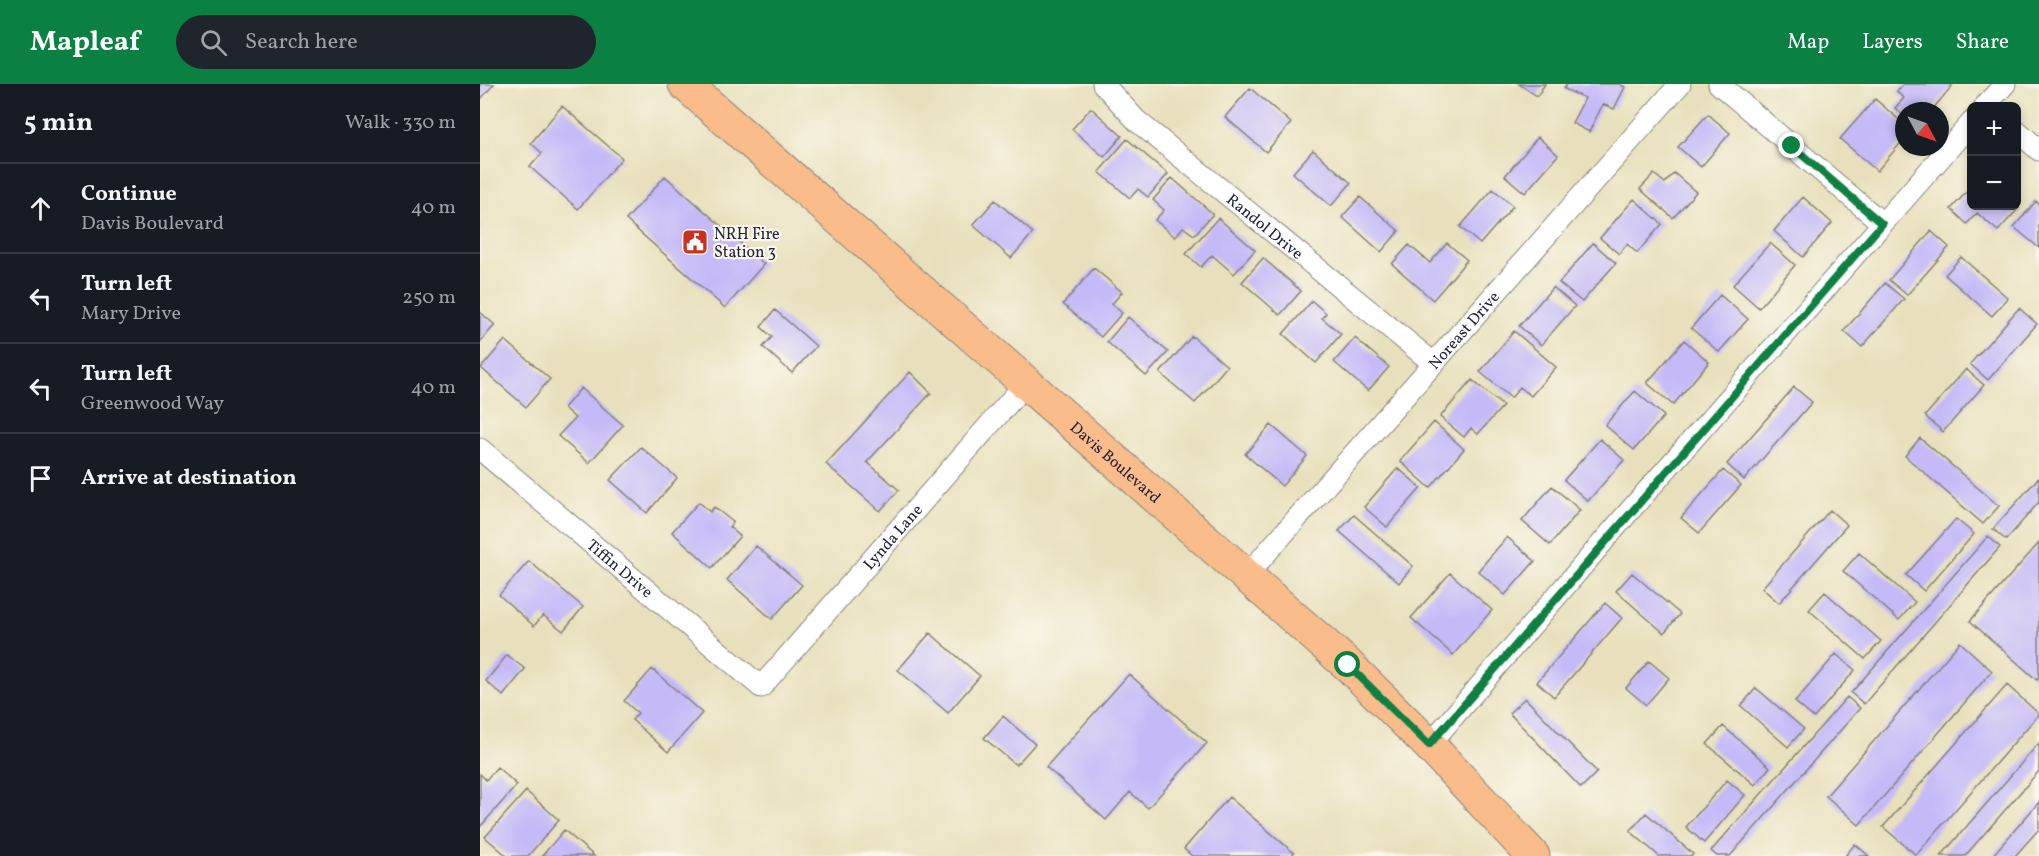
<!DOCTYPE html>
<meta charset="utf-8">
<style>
body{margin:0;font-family:Vollkorn,serif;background:#20242c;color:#f1f3f6}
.controls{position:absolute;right:18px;top:18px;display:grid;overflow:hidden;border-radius:9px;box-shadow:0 3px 9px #0003}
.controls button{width:54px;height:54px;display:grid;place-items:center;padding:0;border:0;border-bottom:2px solid #363941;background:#171b24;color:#f1f3f6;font:30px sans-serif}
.compass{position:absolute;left:1415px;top:18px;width:54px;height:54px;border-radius:50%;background:#171b24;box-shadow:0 3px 9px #0003;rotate:131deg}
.stop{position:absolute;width:18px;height:18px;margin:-14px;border:4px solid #0b8043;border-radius:50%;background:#fff}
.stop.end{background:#0b8043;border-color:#fff;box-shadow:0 2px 6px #0008}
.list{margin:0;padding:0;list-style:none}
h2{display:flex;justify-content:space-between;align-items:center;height:78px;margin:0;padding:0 24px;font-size:26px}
h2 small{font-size:20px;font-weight:400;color:#9ea1a6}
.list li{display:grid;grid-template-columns:39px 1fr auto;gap:18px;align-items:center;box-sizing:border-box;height:90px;padding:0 24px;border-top:2px solid #363941}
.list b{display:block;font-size:22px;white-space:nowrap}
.list p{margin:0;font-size:20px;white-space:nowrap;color:#9ea1a6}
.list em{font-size:20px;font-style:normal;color:#9ea1a6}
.icon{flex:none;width:33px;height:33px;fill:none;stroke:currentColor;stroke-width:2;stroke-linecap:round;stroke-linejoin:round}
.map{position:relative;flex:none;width:1559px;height:772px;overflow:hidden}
header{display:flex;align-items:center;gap:36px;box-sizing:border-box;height:84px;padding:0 30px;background:#0b8043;color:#fff}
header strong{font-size:28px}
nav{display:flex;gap:33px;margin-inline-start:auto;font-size:21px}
.search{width:420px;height:54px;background:#20242c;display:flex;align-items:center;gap:15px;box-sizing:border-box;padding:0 21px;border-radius:33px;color:#9ea1a6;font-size:22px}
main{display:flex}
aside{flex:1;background:#171b24}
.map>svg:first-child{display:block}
.building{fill:#c5b9f8}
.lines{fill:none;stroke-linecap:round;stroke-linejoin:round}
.street-casing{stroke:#85817c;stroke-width:23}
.primary-casing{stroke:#85817c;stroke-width:35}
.street{stroke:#fff;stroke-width:21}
.primary{stroke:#fabc8b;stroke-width:33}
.route{stroke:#0b8043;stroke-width:8}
.labels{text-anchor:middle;stroke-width:4.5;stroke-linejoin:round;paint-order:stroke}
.street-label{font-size:16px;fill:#22223b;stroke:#fbf7ec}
.poi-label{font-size:16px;fill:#22223b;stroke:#fbf7ec;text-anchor:start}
</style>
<header>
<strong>Mapleaf</strong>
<div class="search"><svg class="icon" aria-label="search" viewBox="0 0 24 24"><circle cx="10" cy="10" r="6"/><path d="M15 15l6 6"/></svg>Search here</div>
<nav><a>Map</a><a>Layers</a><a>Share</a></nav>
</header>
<main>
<aside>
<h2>5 min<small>Walk · 330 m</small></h2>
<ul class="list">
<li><svg class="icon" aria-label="ahead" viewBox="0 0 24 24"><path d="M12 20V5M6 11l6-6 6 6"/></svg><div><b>Continue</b><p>Davis Boulevard</p></div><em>40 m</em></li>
<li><svg class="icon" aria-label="left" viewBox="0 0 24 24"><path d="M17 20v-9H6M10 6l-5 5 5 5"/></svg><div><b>Turn left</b><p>Mary Drive</p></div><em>250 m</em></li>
<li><svg class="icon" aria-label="left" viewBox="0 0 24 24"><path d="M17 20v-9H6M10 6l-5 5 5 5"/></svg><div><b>Turn left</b><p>Greenwood Way</p></div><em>40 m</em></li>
<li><svg class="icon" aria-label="arrive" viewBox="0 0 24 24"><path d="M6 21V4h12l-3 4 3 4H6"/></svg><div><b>Arrive at destination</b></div></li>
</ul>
</aside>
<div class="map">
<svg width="1559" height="772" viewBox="0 0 1559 772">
<rect width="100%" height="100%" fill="#fbf7ec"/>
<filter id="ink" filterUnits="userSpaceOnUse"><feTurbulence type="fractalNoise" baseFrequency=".0167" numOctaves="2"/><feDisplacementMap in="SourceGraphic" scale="12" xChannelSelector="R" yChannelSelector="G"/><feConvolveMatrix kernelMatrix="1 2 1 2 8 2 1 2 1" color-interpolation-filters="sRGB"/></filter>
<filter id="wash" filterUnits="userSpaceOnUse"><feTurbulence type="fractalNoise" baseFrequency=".008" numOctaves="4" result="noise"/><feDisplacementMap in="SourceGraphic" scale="24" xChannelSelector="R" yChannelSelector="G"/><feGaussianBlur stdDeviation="1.35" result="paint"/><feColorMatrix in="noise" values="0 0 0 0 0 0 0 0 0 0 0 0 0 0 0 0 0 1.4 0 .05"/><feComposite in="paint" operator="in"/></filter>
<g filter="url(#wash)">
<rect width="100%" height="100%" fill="#e8e0bc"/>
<g id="blocks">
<!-- building -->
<path class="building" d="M0,0h14l-14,16z
M1039,0h26l-8,12z
M1087,0h52l6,3 -11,22 -11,-5 -14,28 -17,-9 13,-25 -21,-9z
M1423,0h47l2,2 -21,25h-27v5l-9,-8 9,-10 -7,-6z
M770,4l41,35 -25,29 -41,-35z
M1395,15l29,25v15l-27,32 -37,-32z
M82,22l60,52 -44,51 -48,-42 12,-14 -11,-10z
M611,24l31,28 -18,21 -32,-28z
M1228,30l22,19 -29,34 -23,-20z
M1058,53l20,18 -33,38 -20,-17z
M647,55l41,35 -20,23 -10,-8 -8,9 -31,-26z
M833,66l38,33 -20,23 -38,-33z
M1194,89l22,19 -23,26 -33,-29 14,-15 11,9z
M185,92l99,88 -39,44 -99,-88z
M692,94l41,36 -19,21 -11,-8 -8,10 -20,-17 9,-10 -11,-10z
M1492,102v20h44l3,2 -21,23 -21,-18 -10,11 -16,-15z
M1013,105l20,17 -33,38 -20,-17z
M880,113l39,34 -18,21 -39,-35z
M1323,113l29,26 -29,34 -29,-26z
M1154,115l28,25 -25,29 -10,-9 -8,10 -19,-16z
M515,116l38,33 -22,25 -38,-33z
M1556,117l3,3v44l-25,-21z
M738,134l37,32 -21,24 -22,-19 -11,12 -15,-13z
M1451,147l18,16 -42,48 -18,-15z
M967,159l20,17 -34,40 -41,-36 17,-19 21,18z
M1113,159l23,20 -34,39 -23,-19z
M1290,159l25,22 -36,43 -26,-23z
M1481,173l47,41 -16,18 -47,-41z
M783,174l38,33 -21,24 -38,-33z
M614,184l28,24 -10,12 10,9 -21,24 -38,-33z
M1405,199l19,16 -42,48 -18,-16z
M1073,203l22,19 -34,39 -22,-19z
M1240,211l28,24 -29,33 -28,-24z
M832,217l14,12 -4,5 19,16 -25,29 -33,-29z
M1539,224l18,16 -49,56 -18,-16z
M295,226l41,36 -24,27 -29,-26 9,-10 -11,-10z
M0,228l15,13 -15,17z
M648,233l40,35 -22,24 -39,-34z
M1034,247l42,36 -25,29 -11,-9 -9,11 -31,-26z
M712,252l35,30 -32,37 -35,-30z
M875,254l34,29 -21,24 -34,-29z
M25,256l45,39 -24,28 -45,-39z
M1204,256l25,22 -36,43 -26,-22z
M1486,285l18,16 -41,47 -18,-16z
M430,288l21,21 -64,69 32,28 -19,21 -54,-47z
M992,296l31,26 -25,28 -7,-6 -7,9 -24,-20z
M1314,303l18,15 -68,78 -17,-16z
M101,304l42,37 -34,38 -31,-27 17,-18 -11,-10z
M1155,307l29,25 -30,34 -29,-25z
M954,338l30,27 -34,39 -30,-27z
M791,341l36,31 -25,30 -37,-32z
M1440,354l79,68 -16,18 -78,-68z
M1120,355l24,21 -36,41 -24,-21z
M161,363l36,31 -30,35 -37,-33z
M918,384l23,20 -34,39 -23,-20z
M1243,386l18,15 -42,48 -18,-15z
M1559,393v25l-33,38 -13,-11z
M1072,402l28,24 -30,35 -28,-24z
M219,418l11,10 4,-5 19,15 -4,5 11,9 -28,32 -40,-36z
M1350,426l17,15 -68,78 -17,-15z
M874,431l59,51 -14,17 -60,-52z
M1476,435l18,15 -50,57 -18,-16z
M1508,452l12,11 -136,157 -13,-11z
M1027,453l28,24 -30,34 -27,-24z
M1559,459v134l-2,3 -67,-59z
M276,462l46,39 -30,34 -45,-39z
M1379,469l56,49 -16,18 -56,-49z
M49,477l54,46 -20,24 -20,-16 -9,11 -35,-31z
M970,489l42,37 -39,45 -42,-37z
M1152,489l48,41 -16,19 -48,-42z
M1345,508l56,49 -16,18 -56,-49z
M1125,519l17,15 -68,79 -17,-15z
M450,549l50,43 -32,37 -50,-43z
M1480,558l32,29 -133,154 -33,-29z
M1356,570l19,16 -41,48 -19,-16z
M27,571l18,14 -22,27 -17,-15z
M1169,577l20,17 -23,27 -20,-17z
M172,585l50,44 -34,39 -36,-32 6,-7 -14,-12z
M649,590l78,69 -59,65 -18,-16 -24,28 -60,-53z
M1527,601l32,29 -123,141 -33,-28z
M1276,604l48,41 -16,18 -47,-41z
M1367,613l13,11 -130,148h-13l-6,-5z
M1045,614l72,74 -16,16 -72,-75z
M523,632l32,28 -19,21 -32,-27z
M1243,642l47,41 -15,18 -48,-41z
M1559,659v28l-74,85h-24z
M17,683l20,18 -37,42v-53l6,6z
M1247,696l18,15 -41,48 -18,-16z
M46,707l33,29 -31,36h-21l-22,-19z
M749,713l65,56 -2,3h-100l-8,-7z
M1559,718v27l-24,27h-23z
M1166,729l47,41 -1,2h-33l-29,-25z
M84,746l30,26h-52z
M1375,760l14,12h-24z"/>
</g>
</g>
<g filter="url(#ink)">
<use href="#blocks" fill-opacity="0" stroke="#85817c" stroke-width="1.5"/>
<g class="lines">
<defs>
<g id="street">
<path id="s1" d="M623,0l34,37 295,241"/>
<path d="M1239,0l163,139"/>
<path d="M1505,22l20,-22"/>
<path d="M1536,46l23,20"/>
<path id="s2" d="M0,365l281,238 264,-303"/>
<path id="s3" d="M767,491l433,-491"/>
<path d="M949,661l197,-230 346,-393"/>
</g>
<g id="primary">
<path id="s4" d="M205,0l663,581 81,80 104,111"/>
</g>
</defs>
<!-- street casing -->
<use href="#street" class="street-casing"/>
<!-- primary casing -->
<use href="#primary" class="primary-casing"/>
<!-- street -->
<use href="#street" class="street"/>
<!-- primary -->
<use href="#primary" class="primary"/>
</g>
</g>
<g class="lines" filter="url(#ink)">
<!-- route -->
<path class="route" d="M868,581l81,80 453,-521 -90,-78"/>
</g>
<!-- icons -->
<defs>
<symbol id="civic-square" viewBox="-11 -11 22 22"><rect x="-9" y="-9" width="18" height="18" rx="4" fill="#c8321e" stroke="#fbf7ec"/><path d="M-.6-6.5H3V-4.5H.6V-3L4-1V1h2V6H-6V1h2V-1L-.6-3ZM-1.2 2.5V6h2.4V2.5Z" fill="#fff"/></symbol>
</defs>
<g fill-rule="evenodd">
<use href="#civic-square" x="200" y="143" width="30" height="30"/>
</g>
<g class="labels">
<!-- street labels -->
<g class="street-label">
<text dy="6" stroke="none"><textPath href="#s1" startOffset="216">Randol Drive</textPath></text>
<text dy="6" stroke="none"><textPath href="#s3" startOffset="327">Noreast Drive</textPath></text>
<text dy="6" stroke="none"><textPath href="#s4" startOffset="573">Davis Boulevard</textPath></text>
<text dy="6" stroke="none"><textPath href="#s2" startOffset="568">Lynda Lane</textPath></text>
<text dy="6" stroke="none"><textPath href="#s2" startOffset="184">Tiffin Drive</textPath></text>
</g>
<!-- poi labels -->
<g class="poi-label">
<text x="234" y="155">NRH Fire<tspan x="234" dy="18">Station 3</tspan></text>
</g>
</g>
</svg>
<div class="controls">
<button>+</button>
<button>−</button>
</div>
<svg class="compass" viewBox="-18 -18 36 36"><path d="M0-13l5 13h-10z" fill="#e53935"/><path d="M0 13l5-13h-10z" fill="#9ea1a6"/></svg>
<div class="stop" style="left:868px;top:581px"></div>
<div class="stop end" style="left:1312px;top:62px"></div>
</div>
</main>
